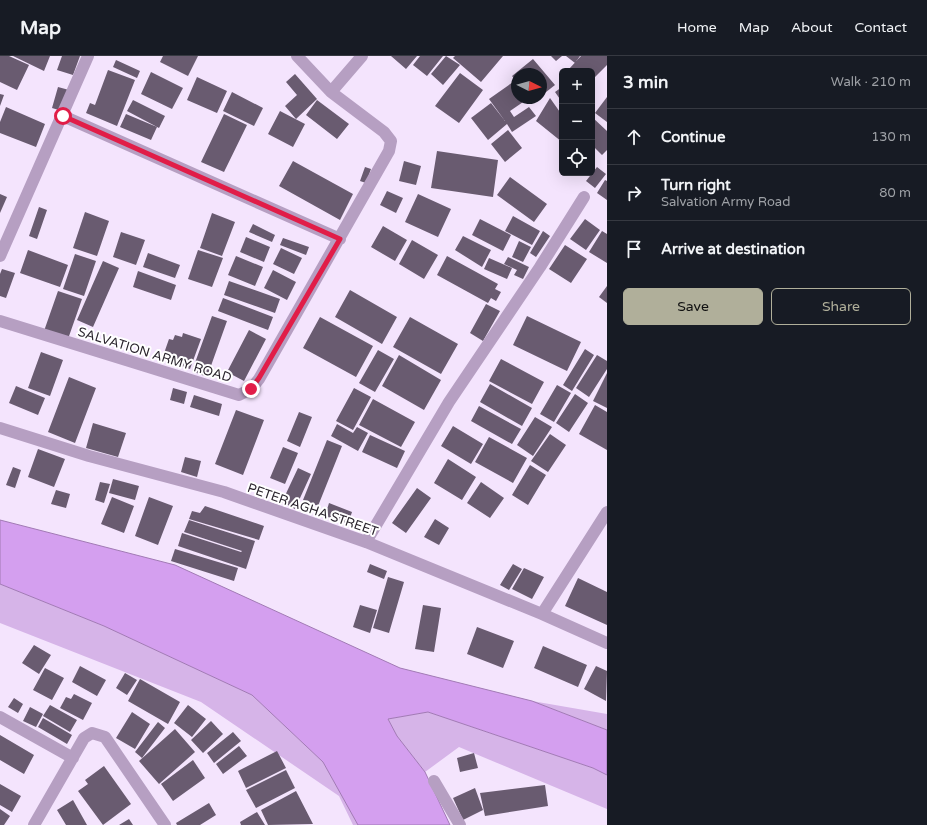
<!DOCTYPE html>
<meta charset="utf-8">
<style>
body{margin:0;font-family:"Varela Round",sans-serif;background:#242831;color:#f1f3f6}
.controls{position:absolute;right:12px;top:12px;display:grid;overflow:hidden;border-radius:6px;box-shadow:0 4px 16px #0002}
.controls button{width:36px;height:36px;display:grid;place-items:center;padding:0;border:0;border-bottom:1px solid #363941;background:#171b24;color:#f1f3f6;font:20px sans-serif}
.compass{position:absolute;left:511px;top:12px;width:36px;height:36px;border-radius:50%;background:#171b24;box-shadow:0 4px 16px #0002;rotate:95deg}
.stop{position:absolute;width:12px;height:12px;margin:-9px;border:3px solid #e11d48;border-radius:50%;background:#fff}
.stop.end{background:#e11d48;border-color:#fff;box-shadow:0 1px 4px #0008}
.list{margin:0;padding:0;list-style:none}
h2{display:flex;justify-content:space-between;align-items:center;height:52px;margin:0;padding:0 16px;font-size:17px}
h2 small{font-size:13px;font-weight:400;color:#9ea1a6}
.list li{display:grid;grid-template-columns:26px 1fr auto;gap:12px;align-items:center;box-sizing:border-box;height:56px;padding:0 16px;border-top:1px solid #363941}
.list b{display:block;font-size:15px;white-space:nowrap}
.list p{margin:0;font-size:13px;white-space:nowrap;color:#9ea1a6}
.list em{font-size:13px;font-style:normal;color:#9ea1a6}
.actions{display:flex;gap:8px;padding:12px 16px}
.actions a{flex:1;padding:9px 0;border:1px solid #b0af9a;border-radius:6px;text-align:center;font-size:14px;color:#b0af9a}
.actions .main{background:#b0af9a;color:#111}
.icon{flex:none;width:22px;height:22px;fill:none;stroke:currentColor;stroke-width:2;stroke-linecap:round;stroke-linejoin:round}
.map{position:relative;flex:none;width:607px;height:769px;overflow:hidden}
header{display:flex;align-items:center;gap:24px;box-sizing:border-box;height:56px;padding:0 20px;background:#171b24;border-bottom:1px solid #363941}
header strong{font-size:19px}
nav{display:flex;gap:22px;margin-inline-start:auto;font-size:14px}
main{display:flex}
aside{flex:1;background:#171b24}
.map>svg:first-child{display:block}
.green{fill:#d6b4e8}
.water{fill:#d49fef;stroke:#a17ab4}
.building{fill:#695b70}
.lines{fill:none;stroke-linecap:round;stroke-linejoin:round}
.minor{stroke:#b69fc2;stroke-width:12}
.route{stroke:#e11d48;stroke-width:5}
.labels{text-anchor:middle;stroke-width:4;stroke-linejoin:round;paint-order:stroke}
.street-label{font-size:13px;fill:#29232c;stroke:#fff}
</style>
<header>
<strong>Map</strong>
<nav><a>Home</a><a>Map</a><a>About</a><a>Contact</a></nav>
</header>
<main>
<div class="map">
<svg width="607" height="769" viewBox="0 0 607 769">
<rect width="100%" height="100%" fill="#f4e4fd"/>
<!-- green -->
<path class="green" d="M0,528l104,42 148,69 71,67 36,63h-6l-14,-29 -138,-94 -201,-79z
M532,645l75,13v16z
M428,656l165,56 14,7v34l-148,-62 -34,25 -28,-36 -9,-17z"/>
<!-- water -->
<path class="water" d="M0,464l175,45 225,103 132,33 75,29v45l-14,-7 -165,-56 -40,7 9,17 28,36 25,53h-92l-35,-63 -71,-67 -148,-69 -104,-42z"/>
<!-- building -->
<path class="building" d="M0,0h9l20,9 -12,25 -17,-8z
M13,0h37l-6,15z
M62,0h18l-7,19 -16,-5z
M163,0h35l-10,20 -28,-14z
M391,0h26l-11,13z
M420,0h23l-16,20 -14,-11z
M446,0l14,9 -17,20 -12,-11z
M455,0h48l-22,26 -28,-24z
M551,0h11l-6,5z
M566,0h14l-5,7z
M581,0h26v9l-15,15v-9h-21l-2,-2z
M533,3l22,26 -14,11v-22h-24v8l-5,-6z
M116,4l24,11 -3,7 -24,-11z
M108,14l27,10 -18,46 -31,-13 4,-10 5,2z
M151,16l32,16 -11,21 -31,-15z
M460,17l23,17 -24,33 -24,-17z
M295,18l22,25 -21,20 -11,-13 12,-11 -11,-13z
M197,21l30,14 -10,22 -30,-13z
M513,26l4,5v11h7l2,2 -16,11 4,6 15,-10 7,9 -24,16 -5,-8 -19,16 -17,-22 20,-15 14,18 -16,-22z
M58,31l11,3 -7,21 -10,-3z
M562,31v15l-7,-10z
M232,36l31,16 -9,18 -31,-15z
M0,38l4,1 -4,11z
M607,41v25l-12,-9z
M550,42l12,17v27l-26,-21z
M133,44l32,16 -6,12 -32,-17z
M317,44l32,24 -12,15 -31,-24z
M6,51l39,17 -9,23 -36,-14v-11z
M280,55l25,13 -12,23 -25,-13z
M126,58l31,13 -6,13 -31,-13z
M224,58l23,11 -23,47 -23,-10z
M592,61l15,14v19l-5,5 -10,-10z
M508,74l14,18 -17,14 -14,-18z
M437,95l61,9 -5,37 -62,-9z
M293,105l60,33 -13,26 -61,-34z
M404,105l17,5 -5,19 -17,-4z
M365,111l6,2 -5,14 -6,-2z
M597,111l9,7 -11,14 -9,-7z
M510,121l37,27 -13,18 -37,-27z
M605,124l2,1v19l-10,-7z
M387,135l16,7 -7,15 -16,-8z
M0,138l7,3 -7,16z
M418,138l33,15 -13,28 -33,-15z
M39,151l8,3 -10,29 -8,-3z
M85,156l24,9 -12,35 -24,-8z
M212,157l23,9 -13,34 -22,-8z
M513,160l27,15 -8,14 -27,-14z
M480,163l31,16 -8,16 -31,-16z
M585,163l15,11 -14,20 -16,-11z
M253,168l22,11 -3,7 -23,-10z
M383,170l24,14 -12,21 -24,-14z
M543,175l7,5 -14,21 -6,-4z
M602,175l5,3v29l-18,-11z
M121,176l24,8 -9,25 -23,-8z
M463,180l28,14 -9,17 -27,-17z
M246,181l24,10 -6,15 -24,-10z
M283,182l26,9 -3,8 -26,-10z
M412,184l26,15 -14,24 -25,-15z
M519,185l12,6 -8,15 -11,-5z
M565,189l22,14 -16,24 -22,-14z
M281,192l21,10 -8,16 -21,-10z
M28,194l40,15 -8,22 -40,-14z
M198,194l25,8 -11,29 -24,-8z
M148,197l32,12 -5,13 -32,-11z
M75,198l21,7 -12,35 -21,-7z
M236,200l27,11 -8,19 -27,-11z
M447,200l51,28 -3,5 6,3 -5,9 -5,-3 -3,5 -51,-28z
M508,201l21,10 -6,12 -9,-4 3,-5 -13,-6z
M489,202l23,10 -5,11 -23,-10z
M103,205l16,7 -26,59 -16,-7z
M2,213l13,4 -9,25 -6,-2v-22z
M273,214l23,12 -9,18 -23,-12z
M138,215l38,14 -5,15 -38,-13z
M229,225l51,18 -5,14 -51,-18z
M607,230v17l-8,-6z
M350,234l47,27 -15,27 -47,-27z
M58,235l24,8 -14,40 -24,-8z
M223,242l50,19 -5,13 -50,-19z
M486,248l14,7 -17,30 -13,-8z
M212,260l15,5 -20,56 -15,-6z
M527,260l54,26 -14,29 -54,-26z
M320,261l53,29 -17,31 -53,-29z
M410,261l48,27 -17,30 -48,-27z
M249,274l17,9 -22,42 -17,-9z
M183,277l18,6 -11,30 -28,-10 7,-20 4,1 2,-5 7,2z
M585,293l9,6 -22,36 -9,-6z
M378,294l16,9 -19,33 -16,-9z
M41,296l22,8 -13,36 -22,-8z
M399,299l42,25 -17,30 -42,-24z
M597,299l10,6v8l-18,28 -13,-9z
M501,303l43,23 -12,22 -43,-23z
M607,317v35l-14,-7z
M69,321l27,11 -21,55 -27,-11z
M490,328l42,24 -10,18 -42,-24z
M557,329l14,8 -17,29 -14,-8z
M16,330l29,12 -7,17 -29,-12z
M173,332l14,4 -3,12 -14,-4z
M354,332l17,9 -18,33 -17,-9z
M575,338l13,9 -19,29 -13,-9z
M194,339l28,9 -3,12 -29,-9z
M373,343l42,23 -14,25 -42,-22z
M595,349l12,7v38l-28,-16z
M479,350l42,23 -9,15 -41,-23z
M236,354l28,10 -21,55 -28,-11z
M299,356l13,5 -12,30 -13,-6z
M535,361l17,10 -19,29 -16,-11z
M93,367l33,10 -8,24 -32,-9z
M337,368l16,9 4,-6 11,6 -10,18 -27,-15z
M453,370l30,18 -12,20 -30,-18z
M550,378l16,11 -18,27 -17,-11z
M370,379l35,16 -8,17 -35,-16z
M489,381l38,21 -14,25 -38,-21z
M327,384l15,6 -24,60 -15,-6z
M283,391l15,6 -13,31 -15,-6z
M38,393l27,10 -11,28 -26,-10z
M185,401l16,4 -4,16 -16,-5z
M448,403l28,18 -14,23 -28,-17z
M530,409l16,10 -18,30 -16,-10z
M13,411l8,3 -6,18 -9,-3z
M298,412l13,6 -16,35 -13,-7z
M113,423l26,7 -4,14 -26,-7z
M100,426l10,2 -6,19 -9,-3z
M481,426l23,16 -14,20 -23,-15z
M417,432l14,10 -25,35 -14,-10z
M56,434l14,4 -4,14 -15,-4z
M112,441l22,9 -10,27 -23,-9z
M149,441l24,9 -15,39 -23,-9z
M329,447l23,9 -4,12 -23,-8z
M205,450l59,20 -5,14 -70,-21 3,-8 8,2z
M435,463l14,9 -10,17 -15,-8z
M189,464l66,21 -9,28 -68,-23 4,-13 59,19 1,-1 -58,-19z
M175,493l63,19 -4,13 -63,-20z
M370,508l17,7 -3,8 -17,-7z
M513,508l9,5 -13,21 -9,-5z
M524,512l20,9 -12,22 -20,-10z
M388,521l16,5 -15,51 -16,-5z
M578,522l29,14v33l-42,-19z
M360,549l17,5 -7,23 -17,-6z
M423,549l18,3 -7,44 -19,-3z
M477,571l37,14 -11,27 -36,-14z
M34,589l17,10 -12,19 -17,-11z
M543,590l44,19 -9,22 -44,-19z
M80,610l26,14 -9,16 -25,-14z
M596,610l11,5 -1,30 -22,-12z
M45,612l19,10 -12,22 -19,-10z
M125,617l12,7 -10,15 -11,-7z
M140,623l40,23 -12,22 -40,-23z
M74,638l18,9 -9,17 -23,-12 6,-11 5,2z
M14,642l9,6 -5,9 -10,-6z
M50,649l27,15 -7,12 -27,-16z
M188,649l18,14 -14,18 -18,-14z
M30,651l13,7 -7,13 -13,-6z
M132,656l18,12 -15,25 -19,-11z
M43,662l29,17 -5,9 -29,-17z
M211,665l12,13 -20,19 -12,-13z
M158,666l7,6 -23,30 -7,-6z
M175,673l20,23 -36,32 -20,-23z
M233,676l8,9 -27,22 -7,-10z
M0,679l34,20 -10,19 -24,-14z
M239,690l8,10 -24,18 -7,-10z
M277,695l9,17 -40,20 -8,-17z
M474,697l4,15 -18,4 -3,-14z
M193,704l12,18 -32,23 -12,-17z
M104,710l27,38 -28,21 -25,-34 10,-7 -3,-4z
M286,714l9,18 -39,20 -10,-18z
M0,728l21,12 -9,16 -12,-7z
M545,729l3,21 -63,10 -5,-23z
M475,732l8,22 -20,10 -10,-22z
M296,735l17,33 -45,1 -7,-15z
M73,744l14,25h-21l-9,-15z
M209,747l7,12 -16,10h-23l-1,-2z
M0,753l10,7 -6,9h-4z
M257,756l8,13h-24l-1,-3z
M129,763l4,6h-14z"/>
<g class="lines">
<!-- minor -->
<path class="minor" d="M331,36l31,-36
M63,60l277,123
M0,200l88,-200
M0,265l239,74 12,-6 8,-10 130,-228 2,-10 -7,-9 -53,-40 -34,-36
M0,372l89,28 135,36 142,50 176,72 65,29
M366,486l83,-140 91,-135 44,-70
M542,558l65,-102
M0,661l73,41
M434,725l26,44
M34,769l50,-87 8,-5 13,4 60,88"/>
</g>
<g class="lines">
<!-- route -->
<path class="route" d="M63,60l277,123 -81,139 -8,11"/>
</g>
<g class="labels">
<!-- street labels -->
<g class="street-label">
<text transform="translate(155 298) rotate(17)" y="5">SALVATION ARMY ROAD</text>
<text transform="translate(313 453) rotate(19)" y="5">PETER AGHA STREET</text>
</g>
</g>
</svg>
<div class="controls">
<button>+</button>
<button>−</button>
<button><svg class="icon" aria-label="locate" viewBox="0 0 24 24"><circle cx="12" cy="12" r="6"/><path d="M12 2v4M12 18v4M2 12h4M18 12h4"/></svg></button>
</div>
<svg class="compass" viewBox="-18 -18 36 36"><path d="M0-13l5 13h-10z" fill="#e53935"/><path d="M0 13l5-13h-10z" fill="#9ea1a6"/></svg>
<div class="stop" style="left:63px;top:60px"></div>
<div class="stop end" style="left:251px;top:333px"></div>
</div>
<aside>
<h2>3 min<small>Walk · 210 m</small></h2>
<ul class="list">
<li><svg class="icon" aria-label="ahead" viewBox="0 0 24 24"><path d="M12 20V5M6 11l6-6 6 6"/></svg><div><b>Continue</b></div><em>130 m</em></li>
<li><svg class="icon" aria-label="right" viewBox="0 0 24 24"><path d="M7 20v-9h11M14 6l5 5-5 5"/></svg><div><b>Turn right</b><p>Salvation Army Road</p></div><em>80 m</em></li>
<li><svg class="icon" aria-label="arrive" viewBox="0 0 24 24"><path d="M6 21V4h12l-3 4 3 4H6"/></svg><div><b>Arrive at destination</b></div></li>
</ul>
<div class="actions"><a class="main">Save</a><a>Share</a></div>
</aside>
</main>
